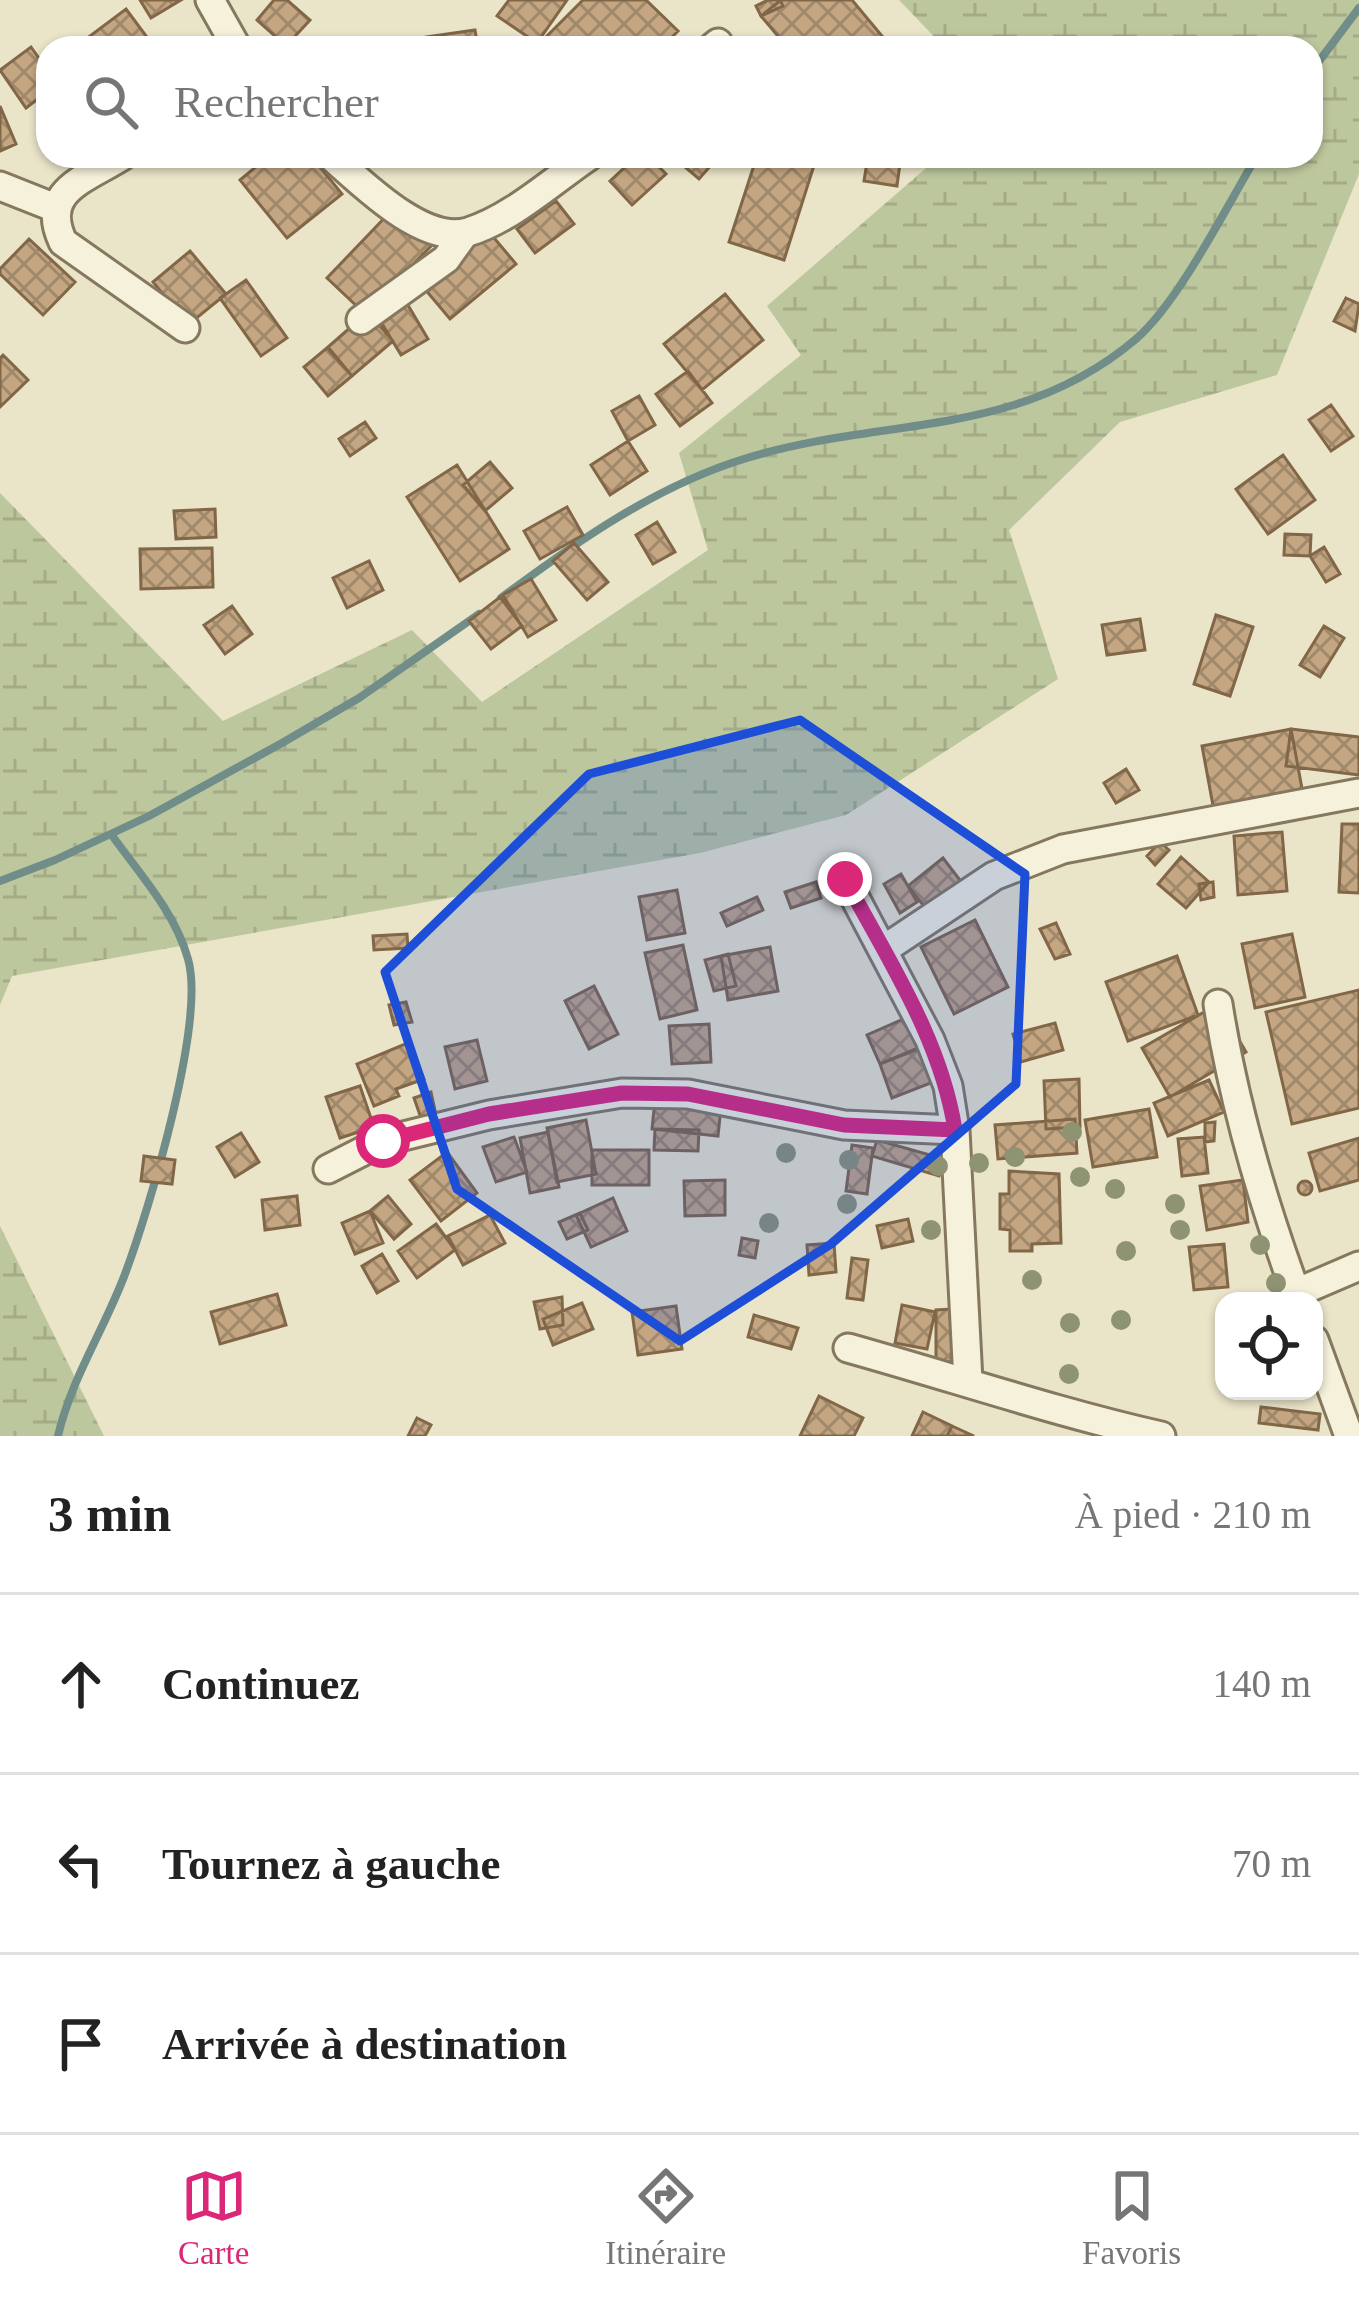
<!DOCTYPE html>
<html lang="fr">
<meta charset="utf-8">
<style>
body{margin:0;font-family:"Times New Roman",serif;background:#f6f6f6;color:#222}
.controls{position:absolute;right:36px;bottom:36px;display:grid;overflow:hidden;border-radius:24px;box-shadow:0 3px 9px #0004}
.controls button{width:108px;height:108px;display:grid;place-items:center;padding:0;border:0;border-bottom:3px solid #e0e0e0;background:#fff;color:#222;font:60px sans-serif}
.stop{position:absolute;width:36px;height:36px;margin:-27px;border:9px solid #db2777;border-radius:50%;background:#fff}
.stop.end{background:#db2777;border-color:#fff;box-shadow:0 3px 12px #0008}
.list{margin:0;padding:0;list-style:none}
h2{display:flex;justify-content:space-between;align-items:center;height:156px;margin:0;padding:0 48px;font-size:51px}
h2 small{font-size:39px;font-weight:400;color:#767676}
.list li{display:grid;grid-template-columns:78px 1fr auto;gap:36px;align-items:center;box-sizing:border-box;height:180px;padding:0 48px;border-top:3px solid #e0e0e0}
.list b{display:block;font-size:45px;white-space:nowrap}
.list em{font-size:39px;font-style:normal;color:#767676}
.icon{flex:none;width:66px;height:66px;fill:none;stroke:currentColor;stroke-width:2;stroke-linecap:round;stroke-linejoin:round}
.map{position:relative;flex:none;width:1359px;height:1436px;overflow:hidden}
.search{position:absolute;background:#fff;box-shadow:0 3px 9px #0004;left:36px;right:36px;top:36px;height:132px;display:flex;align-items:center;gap:30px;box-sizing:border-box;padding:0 42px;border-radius:36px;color:#767676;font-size:45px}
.sheet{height:696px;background:#fff}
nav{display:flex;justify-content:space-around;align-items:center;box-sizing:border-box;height:168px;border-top:3px solid #e0e0e0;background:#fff;font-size:33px;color:#767676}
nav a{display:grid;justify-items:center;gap:6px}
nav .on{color:#db2777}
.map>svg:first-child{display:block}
.wetland{fill:url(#wetland-marsh)}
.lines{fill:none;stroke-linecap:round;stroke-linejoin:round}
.stream{stroke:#708d89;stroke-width:8}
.building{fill:url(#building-cross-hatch);stroke:#816647;stroke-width:3}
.minor-casing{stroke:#85785f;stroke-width:33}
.minor{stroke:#f6f1db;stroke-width:27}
.tree{fill:#8e9372}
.route{stroke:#db2777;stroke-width:15}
.marked{fill:#1d4ed8;fill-opacity:0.2;stroke:#1d4ed8;stroke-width:9;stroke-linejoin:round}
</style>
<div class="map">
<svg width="1359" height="1436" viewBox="0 0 1359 1436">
<defs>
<pattern id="wetland-marsh" width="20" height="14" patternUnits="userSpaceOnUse" patternTransform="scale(3)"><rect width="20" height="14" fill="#bdc79d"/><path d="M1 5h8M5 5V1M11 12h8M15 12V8" fill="none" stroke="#a3ab87"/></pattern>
<pattern id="building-cross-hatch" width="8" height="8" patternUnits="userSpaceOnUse" patternTransform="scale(3)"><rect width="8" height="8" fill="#c4a682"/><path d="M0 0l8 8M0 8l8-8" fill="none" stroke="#a0886a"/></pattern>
</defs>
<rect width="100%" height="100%" fill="#eae4c9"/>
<!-- wetland -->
<path class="wetland" d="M899,0h460v174l-82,201 -157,47 -111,108 49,149 -212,136 -146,38 -688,123 -12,29v-512l223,228 189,-91 70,72 226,-152 -29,-97 122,-98 -34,-49 173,-150h371v-108h-366z
M0,1226l104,210h-104z"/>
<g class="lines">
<!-- stream -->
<path class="stream" d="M1311,72l48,-64
M501,598c75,-56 156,-113 246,-140 136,-42 270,-18 389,-119 43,-37 90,-132 121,-183
M0,881l55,-21 94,-44 133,-73 77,-45 120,-84
M58,1436c13,-57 47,-108 67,-162 24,-64 81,-253 63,-315 -13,-47 -49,-86 -77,-125"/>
</g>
<!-- building -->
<path class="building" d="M140,0h41l-30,18z
M274,0h13l23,20 -24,26 -29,-26z
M509,0h58l-30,43 -40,-27z
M583,0h63l32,31 -17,17h-126z
M768,0h12l3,6 -22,10 -5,-10z
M781,0h71l40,48h-104l-27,-32z
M126,9l29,39h-81z
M475,30l3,18h-50l-2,-11z
M31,47l17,24v20l-22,17 -26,-38z
M0,106l16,38 -16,7z
M269,156h42l31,38 -55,44 -47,-58z
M637,156h11l18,18 -34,31 -22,-24z
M672,156h47l-20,23z
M757,156h60l-33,104 -55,-18z
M868,156h33l-4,30 -33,-5z
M556,201l18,23 -39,29 -18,-24z
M393,209l39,36 -67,69 -38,-36z
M484,226l32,38 -66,55 -32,-38z
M29,239l46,43 -32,33 -43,-41v-5z
M190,251l36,43 -38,31 -35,-43z
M246,280l41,58 -26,18 -41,-58z
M725,294l38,46 -61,50 -38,-46z
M402,295l26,44 -27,16 -26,-43z
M1346,298l13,6 -4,27 -21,-10z
M368,312l25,29 -41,35 -25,-28z
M328,347l24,29 -24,20 -24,-29z
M3,355l25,25 -28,27v-49z
M688,371l24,32 -32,23 -24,-32z
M639,396l16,29 -27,16 -16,-30z
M1331,405l22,31 -22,15 -22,-31z
M365,422l11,16 -26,18 -11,-17z
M628,441l19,30 -37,24 -19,-30z
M1283,455l32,45 -47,34 -32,-45z
M490,462l22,26 -27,23 -22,-26z
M457,465l52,84 -49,32 -53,-84z
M567,507l16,28 -43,24 -16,-28z
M215,509l1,28 -40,2 -2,-28z
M657,522l18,30 -22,12 -17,-29z
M1285,534l26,1 -1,21 -26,-1z
M574,543l34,39 -21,18 -34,-39z
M1324,547l16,27 -14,8 -16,-26z
M212,548l1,39 -72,2 -1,-40z
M369,561l14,29 -36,18 -14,-30z
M531,579l25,41 -28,17 -25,-42z
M500,597l22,29 -31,23 -22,-28z
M232,606l20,28 -27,20 -21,-29z
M1216,615l37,12 -23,69 -36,-12z
M1140,619l5,31 -38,5 -5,-30z
M1324,626l20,12 -24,39 -20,-12z
M1291,729l68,8v38l-73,-9z
M1291,729l12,65 -89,17 -12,-65z
M1126,769l13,21 -23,13 -12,-20z
M1342,824h17v69l-20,-1z
M1282,832l5,59 -49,4 -4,-59z
M1160,842l9,8 -14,15 -8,-9z
M1181,857l28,25 -23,26 -28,-24z
M943,858l26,34 -35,27 -26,-33z
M901,874l16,28 -17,11 -16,-29z
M816,882l5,16 -30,10 -6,-16z
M1213,882l1,15 -13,3 -2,-16z
M677,890l8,43 -38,7 -8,-43z
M757,897l6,13 -36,16 -6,-13z
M975,920l33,67 -54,27 -33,-67z
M1056,923l14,31 -15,5 -15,-30z
M407,934l1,14 -34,2 -1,-14z
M1292,934l13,63 -50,11 -13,-64z
M683,945l14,65 -37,9 -15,-66z
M770,947l8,44 -50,9 -7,-44z
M728,954l8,32 -22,5 -9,-31z
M1177,956l21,59 -70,26 -22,-59z
M594,986l24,48 -29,15 -24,-48z
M1359,990v118l-67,16 -26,-112z
M406,1002l6,20 -18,3 -5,-20z
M1218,1004l28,48 -76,45 -28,-49z
M917,1013l13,30 -50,21 -13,-29z
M1055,1023l8,27 -42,12 -8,-28z
M709,1024l2,38 -39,2 -3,-38z
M477,1040l10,41 -32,8 -10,-42z
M410,1042l14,37 -28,10 3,7 -25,10 -17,-42z
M923,1047l13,34 -44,17 -12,-34z
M1079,1079l1,48 -34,2 -2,-48z
M1209,1080l15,32 -56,24 -14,-33z
M360,1086l14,41 -34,11 -14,-41z
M431,1092l5,23 -14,6 -8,-23z
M655,1100l66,7 -3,29 -66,-7z
M1149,1109l8,48 -64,10 -8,-47z
M1075,1119l2,34 -79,6 -3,-34z
M586,1120l10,54 -39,8 -10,-54z
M1215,1122l-1,19 -9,1v-19z
M655,1129l44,1 -1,21 -44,-1z
M548,1132l11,55 -29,6 -10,-55z
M241,1133l18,29 -24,15 -18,-30z
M514,1137l13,35 -31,10 -13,-35z
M1204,1137l4,36 -26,3 -4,-37z
M1359,1138v42l-39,11 -11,-38z
M877,1140l67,19 -5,17 -67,-20z
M852,1145l21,3 -6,46 -21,-3z
M592,1150h57v35h-57z
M447,1152l30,41 -36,28 -31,-41z
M144,1156l31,4 -3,24 -31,-3z
M1009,1171l50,3 2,69 -29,1v7h-22v-21l-10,-1v-35h9z
M725,1180v35l-40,1 -1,-35z
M1243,1180l5,42 -41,8 -7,-44z
M1298 1188a7 7 0 1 1 14 0a7 7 0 1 1-14 0Z
M297,1196l3,29 -35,5 -3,-30z
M388,1196l23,28 -17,15 -24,-28z
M613,1198l14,33 -36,16 -15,-32z
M370,1211l13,32 -28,11 -13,-31z
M580,1213l8,17 -21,9 -8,-17z
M490,1215l15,28 -42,22 -15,-29z
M908,1219l5,22 -31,7 -5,-22z
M436,1224l19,26 -38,28 -19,-27z
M742,1238l16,3 -3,17 -16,-3z
M834,1243l2,29 -27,3 -2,-30z
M1224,1244l4,43 -34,3 -5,-43z
M382,1254l16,27 -21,12 -15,-27z
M852,1258l16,2 -5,40 -16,-2z
M277,1294l9,31 -66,19 -9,-32z
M562,1297l1,28 -23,4 -6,-27z
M582,1303l11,26 -40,16 -10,-26z
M902,1305l33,7 -8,37 -32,-6z
M676,1306l6,43 -44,6 -6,-43z
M951,1309l1,53h-16v-52z
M754,1315l44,13 -7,21 -43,-12z
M819,1396l44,22 -9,18h-54z
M1261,1407l59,7 -2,16 -59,-7z
M923,1412l29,14 -5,10h-35z
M417,1418l14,7 -6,11h-17z
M952,1426l22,10h-27z"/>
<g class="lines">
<defs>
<path id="minor" d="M210,0l27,48
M712,48l6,-5
M122,156c-38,24 -83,35 -59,86l122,86
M331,156c31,27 92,89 137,76 43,-13 84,-51 121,-76
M0,186l53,21
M361,320l85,-61 18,-25
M845,879l85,161 18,46 7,44 13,251
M883,950l111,-74 69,-27 296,-56
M1218,1004c16,102 45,200 81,297
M328,1169l55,-28 106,-26 133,-22 66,1 156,31 111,5
M1296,1293l63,-27
M1314,1340l35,96
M848,1348c104,29 207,64 313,88"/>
</defs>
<!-- minor casing -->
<use href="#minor" class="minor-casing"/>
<!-- minor -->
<use href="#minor" class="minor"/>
</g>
<!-- trees -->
<g class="tree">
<circle cx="1072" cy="1132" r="10"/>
<circle cx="786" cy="1153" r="10"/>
<circle cx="1015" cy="1157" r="10"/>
<circle cx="849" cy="1160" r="10"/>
<circle cx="979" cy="1163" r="10"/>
<circle cx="938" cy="1166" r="10"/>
<circle cx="1080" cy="1177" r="10"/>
<circle cx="1115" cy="1189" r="10"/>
<circle cx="847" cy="1204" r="10"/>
<circle cx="1175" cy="1204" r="10"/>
<circle cx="769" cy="1223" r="10"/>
<circle cx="931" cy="1230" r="10"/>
<circle cx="1180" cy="1230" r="10"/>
<circle cx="1260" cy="1245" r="10"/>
<circle cx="1126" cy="1251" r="10"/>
<circle cx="1032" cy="1280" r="10"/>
<circle cx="1276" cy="1283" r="10"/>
<circle cx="1121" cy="1320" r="10"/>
<circle cx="1070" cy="1323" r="10"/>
<circle cx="1069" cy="1374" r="10"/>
</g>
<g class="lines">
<!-- route -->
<path class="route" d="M383,1141l106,-27 133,-21 66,1 156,31 111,5c-14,-91 -67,-170 -110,-251"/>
</g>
<!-- marked area -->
<path class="marked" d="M800,720l225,154 -9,210 -185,160 -151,97 -223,-152 -72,-217 204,-198z"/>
</svg>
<div class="controls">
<button><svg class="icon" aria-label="locate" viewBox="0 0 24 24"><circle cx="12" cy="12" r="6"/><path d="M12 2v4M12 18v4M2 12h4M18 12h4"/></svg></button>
</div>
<div class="stop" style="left:383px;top:1141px"></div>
<div class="stop end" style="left:845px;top:879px"></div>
<div class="search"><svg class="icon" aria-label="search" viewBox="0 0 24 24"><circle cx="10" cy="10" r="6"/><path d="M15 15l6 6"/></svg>Rechercher</div>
</div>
<section class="sheet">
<h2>3 min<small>À pied · 210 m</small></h2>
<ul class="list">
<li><svg class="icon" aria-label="ahead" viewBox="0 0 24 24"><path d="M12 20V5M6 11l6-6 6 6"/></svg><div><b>Continuez</b></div><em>140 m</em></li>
<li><svg class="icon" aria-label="left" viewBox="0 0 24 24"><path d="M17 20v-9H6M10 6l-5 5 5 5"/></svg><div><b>Tournez à gauche</b></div><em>70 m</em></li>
<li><svg class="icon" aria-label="arrive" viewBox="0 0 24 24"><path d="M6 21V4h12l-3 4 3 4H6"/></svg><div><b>Arrivée à destination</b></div></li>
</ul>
</section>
<nav>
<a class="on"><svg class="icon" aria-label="map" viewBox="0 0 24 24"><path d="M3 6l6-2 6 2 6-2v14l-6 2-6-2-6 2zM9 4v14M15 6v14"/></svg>Carte</a>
<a><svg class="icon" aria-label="directions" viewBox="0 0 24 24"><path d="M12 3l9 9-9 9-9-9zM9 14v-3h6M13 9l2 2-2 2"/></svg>Itinéraire</a>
<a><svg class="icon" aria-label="saved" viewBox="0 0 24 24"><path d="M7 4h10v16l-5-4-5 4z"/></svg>Favoris</a>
</nav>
